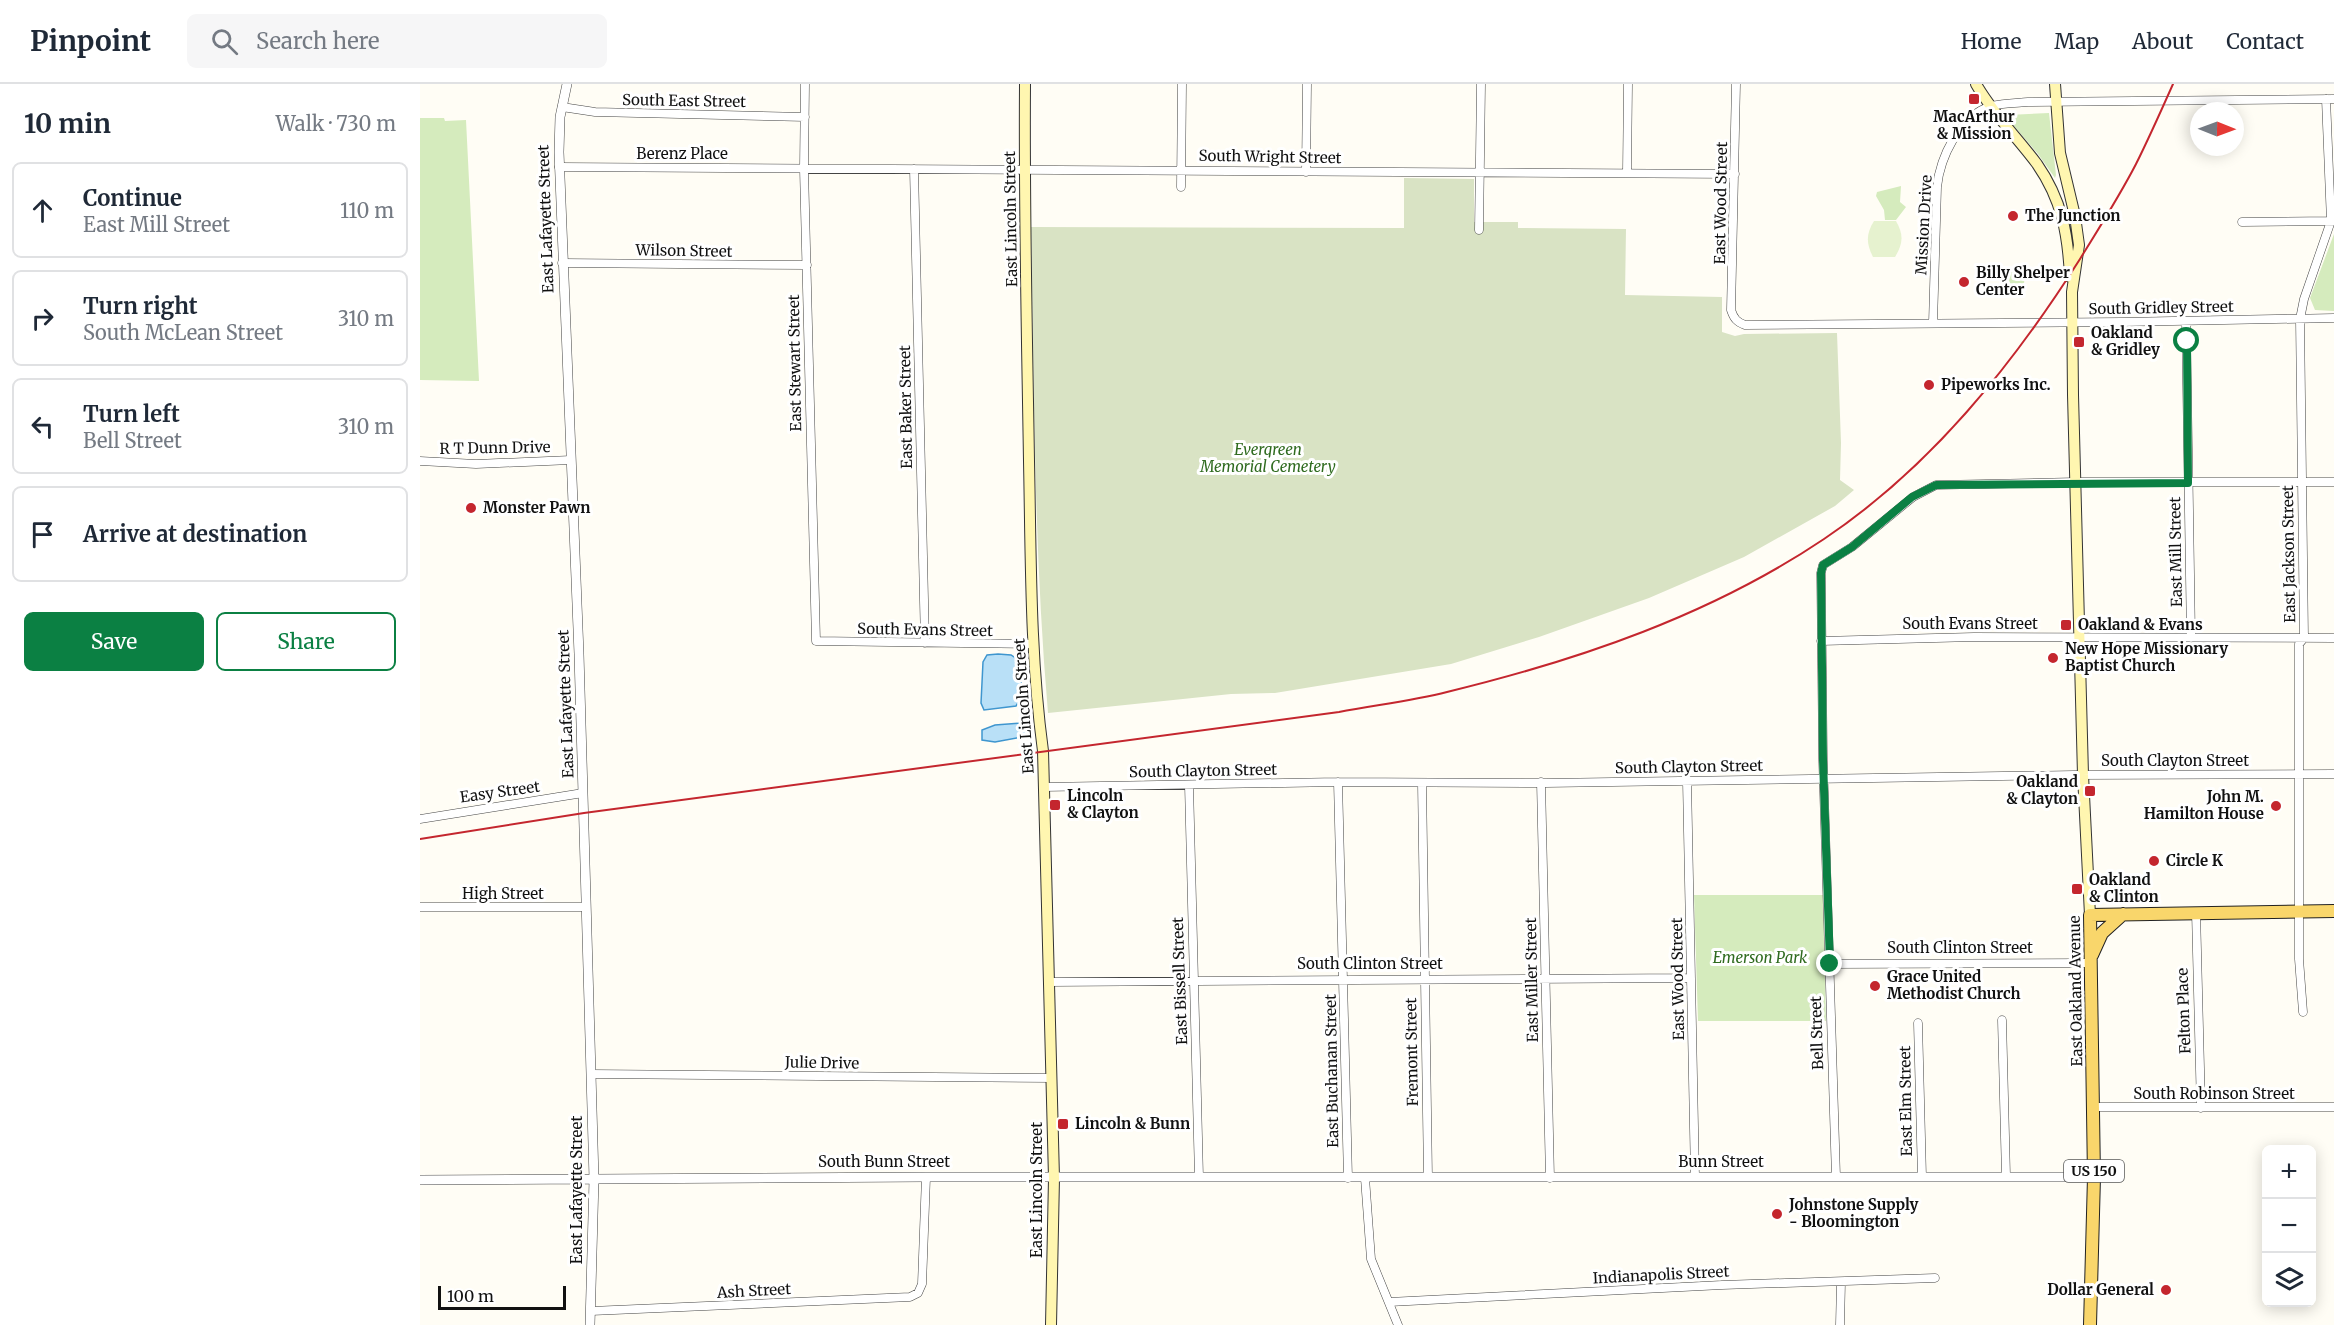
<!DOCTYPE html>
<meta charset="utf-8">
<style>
body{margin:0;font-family:Merriweather,serif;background:#f6f6f7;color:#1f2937}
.controls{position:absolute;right:18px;bottom:18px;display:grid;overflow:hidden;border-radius:9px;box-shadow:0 3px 15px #0003}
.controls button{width:54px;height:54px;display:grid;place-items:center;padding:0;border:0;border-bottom:2px solid #e0e1e3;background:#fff;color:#1f2937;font:30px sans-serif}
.compass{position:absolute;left:1770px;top:18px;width:54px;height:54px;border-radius:50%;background:#fff;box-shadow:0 3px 15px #0003;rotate:91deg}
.scale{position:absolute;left:18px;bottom:15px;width:128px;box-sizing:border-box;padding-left:6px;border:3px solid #111;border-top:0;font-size:16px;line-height:21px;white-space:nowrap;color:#111;-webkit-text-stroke:4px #fff;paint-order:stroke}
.stop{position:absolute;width:18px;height:18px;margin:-14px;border:4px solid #0b8043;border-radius:50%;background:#fff}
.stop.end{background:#0b8043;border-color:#fff;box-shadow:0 2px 6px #0008}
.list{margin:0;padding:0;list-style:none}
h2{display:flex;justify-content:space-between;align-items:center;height:78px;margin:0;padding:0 24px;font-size:26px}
h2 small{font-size:20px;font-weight:400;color:#747a83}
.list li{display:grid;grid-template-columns:39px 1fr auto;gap:18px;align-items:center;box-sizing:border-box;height:96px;margin:0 12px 12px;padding:0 12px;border:2px solid #e0e1e3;border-radius:9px}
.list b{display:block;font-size:22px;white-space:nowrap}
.list p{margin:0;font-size:20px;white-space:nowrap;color:#747a83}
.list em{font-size:20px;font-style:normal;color:#747a83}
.actions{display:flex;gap:12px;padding:18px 24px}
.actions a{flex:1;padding:14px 0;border:2px solid #0b8043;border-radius:9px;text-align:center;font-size:21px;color:#0b8043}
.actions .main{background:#0b8043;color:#fff}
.icon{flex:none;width:33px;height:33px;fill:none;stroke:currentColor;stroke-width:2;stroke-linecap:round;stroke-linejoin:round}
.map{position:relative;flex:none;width:1914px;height:1241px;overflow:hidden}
header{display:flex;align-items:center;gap:36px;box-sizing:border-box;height:84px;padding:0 30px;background:#fff;border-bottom:2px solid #e0e1e3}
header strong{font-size:28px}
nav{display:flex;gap:33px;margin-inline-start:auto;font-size:21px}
.search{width:420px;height:54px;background:#f6f6f7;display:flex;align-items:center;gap:15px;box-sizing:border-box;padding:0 21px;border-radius:9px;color:#747a83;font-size:22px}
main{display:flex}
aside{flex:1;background:#fff}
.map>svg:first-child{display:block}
.green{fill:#d5ebbd}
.cemetery{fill:#d9e3c4}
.pitch{fill:#e6f2cf}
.water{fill:#b9e0f7;stroke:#3f96cf;stroke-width:1.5}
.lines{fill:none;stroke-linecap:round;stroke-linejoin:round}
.minor-casing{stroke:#444;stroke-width:9}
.tertiary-casing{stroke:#444;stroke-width:10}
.secondary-casing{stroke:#333;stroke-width:12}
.primary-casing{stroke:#222;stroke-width:14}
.minor{stroke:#fff;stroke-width:8}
.tertiary{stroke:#fff;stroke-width:9}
.secondary{stroke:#fff6b0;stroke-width:10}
.primary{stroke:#f9d66b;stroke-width:12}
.rail{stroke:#c4262e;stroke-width:2}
.route{stroke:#0b8043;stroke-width:8}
.poi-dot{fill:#c4262e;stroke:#fff;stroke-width:2}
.labels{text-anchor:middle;stroke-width:6;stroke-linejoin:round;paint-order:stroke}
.shield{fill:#fff;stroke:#585858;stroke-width:1.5}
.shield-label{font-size:14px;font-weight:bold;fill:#111}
.street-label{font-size:15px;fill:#111;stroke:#fff}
.poi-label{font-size:15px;font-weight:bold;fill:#111;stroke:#fff;text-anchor:start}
.park-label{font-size:15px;font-style:italic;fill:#2f6b1f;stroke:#fff}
</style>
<header>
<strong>Pinpoint</strong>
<div class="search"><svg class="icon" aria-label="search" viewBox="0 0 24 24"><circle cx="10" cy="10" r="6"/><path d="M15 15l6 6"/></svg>Search here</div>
<nav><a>Home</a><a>Map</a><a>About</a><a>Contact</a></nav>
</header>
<main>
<aside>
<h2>10 min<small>Walk · 730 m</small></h2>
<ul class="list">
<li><svg class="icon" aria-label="ahead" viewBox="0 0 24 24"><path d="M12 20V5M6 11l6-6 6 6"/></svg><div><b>Continue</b><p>East Mill Street</p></div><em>110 m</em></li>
<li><svg class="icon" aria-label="right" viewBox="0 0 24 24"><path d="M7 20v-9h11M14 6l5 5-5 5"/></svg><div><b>Turn right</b><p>South McLean Street</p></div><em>310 m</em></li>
<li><svg class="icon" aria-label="left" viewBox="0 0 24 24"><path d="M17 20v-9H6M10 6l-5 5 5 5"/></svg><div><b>Turn left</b><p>Bell Street</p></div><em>310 m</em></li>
<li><svg class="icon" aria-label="arrive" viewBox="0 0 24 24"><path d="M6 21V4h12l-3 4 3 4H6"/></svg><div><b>Arrive at destination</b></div></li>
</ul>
<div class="actions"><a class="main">Save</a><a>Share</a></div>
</aside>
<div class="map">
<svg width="1914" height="1241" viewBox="0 0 1914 1241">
<rect width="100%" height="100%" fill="#fffdf5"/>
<!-- green -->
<path class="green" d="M1629,29l7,62 -1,3 -17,-24 -31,-36 1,-3z
M0,34h24l1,3 21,-1 13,261 -59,-1z
M1481,102l-1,16 6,5 -10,13h-11l-1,-10 -8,-14 1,-4z
M1914,150v77l-19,-1 -5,-12z
M1588,185h17l-1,15h-17z
M1274,811h129l3,126h-128z"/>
<!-- cemetery -->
<path class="cemetery" d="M984,94l70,1v43h44v6l108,1 -1,66 97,2v35l13,4 9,-2 93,-1 4,110 -1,37 14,10 -19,16 -91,51 -95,41 -110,39 -88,27 -176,29 -44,1 -183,19c-14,-162 -14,-324 -17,-486l373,1z"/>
<!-- pitch -->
<path class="pitch" d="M1454,137h22c8,14 7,23 -1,36h-22c-7,-14 -7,-23 1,-36z"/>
<!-- water -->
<path class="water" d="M578,570l13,1 6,4c4,14 8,34 -1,47l-32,4 -3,-7 2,-41 4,-7z
M601,639l4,2 2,11 -32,6 -13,-2v-10l13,-5z"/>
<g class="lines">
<defs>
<path id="minor" d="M385,0l-1,85 12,472 218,3
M1316,0l-5,226c3,9 6,12 14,15l377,-3 212,-4
M142,23l33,5 210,5
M139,83l1176,7
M494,85l11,474
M886,88l1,-88
M1207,89l1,-89
M761,103l1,-103
M1822,138l92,-1
M1059,146l2,-146
M142,179l245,2
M1766,237l5,317
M1513,239l4,-136c3,-29 22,-71 54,-81 12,-3 25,-3 37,-4l306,-3
M0,377l56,3 95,-4
M1401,557l153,-4 360,1
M1267,697l8,396
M918,698l10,396
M1121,698l9,396
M1002,699l6,394
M769,701l10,392
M624,703l294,-5 208,1 528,-8 260,-1
M0,735l163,-26
M0,823h166
M1776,828l5,196
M1410,880l260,-1
M629,898l642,-4
M1883,928l-4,-53v-315l5,-6 -4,-319 4,-20 27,-78 -5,-122
M1582,936l4,156
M1498,939l4,154
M171,990l461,4
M1674,1023h240
M1416,1093l-13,-417 -2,-187 2,-8 29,-18 61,-50 23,-12 139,-3h259
M945,1094l6,81 27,66
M969,1218l333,-17 213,-7
M171,1227l319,-14 8,-4 4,-9 4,-107
M1420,1241l1,-43"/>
<path id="tertiary" d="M147,0l-7,33 -1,35 20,502 15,525 -4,146
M0,1096l506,-3h1168"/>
<path id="secondary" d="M605,0c-1,126 2,251 4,377 2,97 1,194 14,290l11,427 -3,147
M1556,0c17,30 41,53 61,80 25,36 31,70 33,113
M1635,0l5,69 15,63 4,29 -7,47 1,103 10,380 7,140"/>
<path id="primary" d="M1672,871l10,-22 21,-19
M1670,1241l4,-148 -4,-262 244,-4"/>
</defs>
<!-- minor casing -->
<use href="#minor" class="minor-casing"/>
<!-- tertiary casing -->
<use href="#tertiary" class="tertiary-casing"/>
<!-- secondary casing -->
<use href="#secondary" class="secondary-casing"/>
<!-- primary casing -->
<use href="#primary" class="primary-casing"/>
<!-- minor -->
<use href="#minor" class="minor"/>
<!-- tertiary -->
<use href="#tertiary" class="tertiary"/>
<!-- secondary -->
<use href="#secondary" class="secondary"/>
<!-- primary -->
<use href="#primary" class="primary"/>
<!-- rail -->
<path class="rail" d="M0,755l164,-26 755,-101c36,-7 73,-11 108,-20 132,-32 264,-77 377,-153 106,-71 188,-173 256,-280 19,-31 39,-62 56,-95 13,-26 25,-53 37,-80"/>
</g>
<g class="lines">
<!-- route -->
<path class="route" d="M1410,880l-7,-204 -2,-187 2,-8 29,-18 60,-50 24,-12 252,-2 -1,-142"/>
</g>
<!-- markers -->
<g class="poi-dot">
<rect x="1548" y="9" width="12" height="12" rx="3"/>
<circle cx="1593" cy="132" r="6"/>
<circle cx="1544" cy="198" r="6"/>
<rect x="1653" y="252" width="12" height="12" rx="3"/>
<circle cx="1509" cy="301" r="6"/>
<circle cx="51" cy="424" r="6"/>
<rect x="1640" y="535" width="12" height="12" rx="3"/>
<circle cx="1633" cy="574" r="6"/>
<rect x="1664" y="701" width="12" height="12" rx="3"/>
<rect x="629" y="715" width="12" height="12" rx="3"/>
<circle cx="1856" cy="722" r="6"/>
<circle cx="1734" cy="777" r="6"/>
<rect x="1651" y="799" width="12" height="12" rx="3"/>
<circle cx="1455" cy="902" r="6"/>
<rect x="637" y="1034" width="12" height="12" rx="3"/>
<circle cx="1357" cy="1130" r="6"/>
<circle cx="1746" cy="1206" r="6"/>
</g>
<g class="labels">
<!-- shield labels -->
<rect class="shield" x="1644" y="1076" width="60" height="22" rx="4.5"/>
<g class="shield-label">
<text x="1674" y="1092">US 150</text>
</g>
<!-- street labels -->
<g class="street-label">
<text transform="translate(264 17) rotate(1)" y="5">South East Street</text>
<text x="262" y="75">Berenz Place</text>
<text transform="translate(850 73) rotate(1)" y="5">South Wright Street</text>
<text transform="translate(1301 119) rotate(-89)" y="5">East Wood Street</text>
<text transform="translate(126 135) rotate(-92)" y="5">East Lafayette Street</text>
<text transform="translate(591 135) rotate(-91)" y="5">East Lincoln Street</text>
<text transform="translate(1504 141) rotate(-87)" y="5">Mission Drive</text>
<text transform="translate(264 167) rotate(1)" y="5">Wilson Street</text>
<text transform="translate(1741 224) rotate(-1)" y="5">South Gridley Street</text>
<text transform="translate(375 279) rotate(-91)" y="5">East Stewart Street</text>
<text transform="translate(486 323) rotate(-91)" y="5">East Baker Street</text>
<text transform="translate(75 364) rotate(-1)" y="5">R T Dunn Drive</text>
<text transform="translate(1756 468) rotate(-91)" y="5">East Mill Street</text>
<text transform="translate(1869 470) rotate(-91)" y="5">East Jackson Street</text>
<text x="1550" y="545">South Evans Street</text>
<text transform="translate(505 546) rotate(1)" y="5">South Evans Street</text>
<text transform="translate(146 620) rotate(-92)" y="5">East Lafayette Street</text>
<text transform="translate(604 622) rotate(-94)" y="5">East Lincoln Street</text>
<text x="1755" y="682">South Clayton Street</text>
<text transform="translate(1269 683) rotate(-1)" y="5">South Clayton Street</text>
<text transform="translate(783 687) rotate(-1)" y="5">South Clayton Street</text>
<text transform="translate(80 708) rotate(-8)" y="5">Easy Street</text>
<text x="83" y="815">High Street</text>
<text x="1540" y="869">South Clinton Street</text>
<text x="950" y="885">South Clinton Street</text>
<text transform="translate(1258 895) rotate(-91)" y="5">East Wood Street</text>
<text transform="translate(1112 896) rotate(-91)" y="5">East Miller Street</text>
<text transform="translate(760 897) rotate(-92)" y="5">East Bissell Street</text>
<text transform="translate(1656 907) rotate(-91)" y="5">East Oakland Avenue</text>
<text transform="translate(1764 927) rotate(-92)" y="5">Felton Place</text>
<text transform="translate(1397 949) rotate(-92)" y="5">Bell Street</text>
<text transform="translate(992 968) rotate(-91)" y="5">Fremont Street</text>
<text transform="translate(402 979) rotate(1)" y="5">Julie Drive</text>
<text transform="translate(912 987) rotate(-91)" y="5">East Buchanan Street</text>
<text x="1794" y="1015">South Robinson Street</text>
<text transform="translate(1486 1017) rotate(-91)" y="5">East Elm Street</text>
<text x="464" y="1083">South Bunn Street</text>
<text x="1301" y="1083">Bunn Street</text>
<text transform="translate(157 1106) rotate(-90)" y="5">East Lafayette Street</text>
<text transform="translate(617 1106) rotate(-90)" y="5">East Lincoln Street</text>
<text transform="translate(1241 1191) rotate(-3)" y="5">Indianapolis Street</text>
<text transform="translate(334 1207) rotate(-3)" y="5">Ash Street</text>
</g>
<!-- poi labels -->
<g class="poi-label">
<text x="1554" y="38" text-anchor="middle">MacArthur<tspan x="1554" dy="17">&amp; Mission</tspan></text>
<text x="1605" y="137">The Junction</text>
<text x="1556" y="194">Billy Shelper<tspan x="1556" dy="17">Center</tspan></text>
<text x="1671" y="254">Oakland<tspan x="1671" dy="17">&amp; Gridley</tspan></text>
<text x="1521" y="306">Pipeworks Inc.</text>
<text x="63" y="429">Monster Pawn</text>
<text x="1658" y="546">Oakland &amp; Evans</text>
<text x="1645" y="570">New Hope Missionary<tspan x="1645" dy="17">Baptist Church</tspan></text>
<text x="1658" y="703" text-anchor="end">Oakland<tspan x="1658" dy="17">&amp; Clayton</tspan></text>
<text x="647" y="717">Lincoln<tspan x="647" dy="17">&amp; Clayton</tspan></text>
<text x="1844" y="718" text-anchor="end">John M.<tspan x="1844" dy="17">Hamilton House</tspan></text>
<text x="1746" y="782">Circle K</text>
<text x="1669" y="801">Oakland<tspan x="1669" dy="17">&amp; Clinton</tspan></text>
<text x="1467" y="898">Grace United<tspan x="1467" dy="17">Methodist Church</tspan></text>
<text x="655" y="1045">Lincoln &amp; Bunn</text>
<text x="1369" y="1126">Johnstone Supply<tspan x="1369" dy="17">- Bloomington</tspan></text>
<text x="1734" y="1211" text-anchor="end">Dollar General</text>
</g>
<!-- park labels -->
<g class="park-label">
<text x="848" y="371">Evergreen<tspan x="848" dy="17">Memorial Cemetery</tspan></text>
<text x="1340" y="879">Emerson Park</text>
</g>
</g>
</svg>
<div class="controls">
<button>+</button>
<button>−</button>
<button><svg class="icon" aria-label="layers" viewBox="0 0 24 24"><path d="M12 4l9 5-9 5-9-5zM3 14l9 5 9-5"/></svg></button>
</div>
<svg class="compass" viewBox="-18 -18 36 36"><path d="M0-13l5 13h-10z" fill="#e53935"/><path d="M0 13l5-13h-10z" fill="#747a83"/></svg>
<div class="scale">100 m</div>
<div class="stop" style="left:1767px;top:257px"></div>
<div class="stop end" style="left:1410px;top:880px"></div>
</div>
</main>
